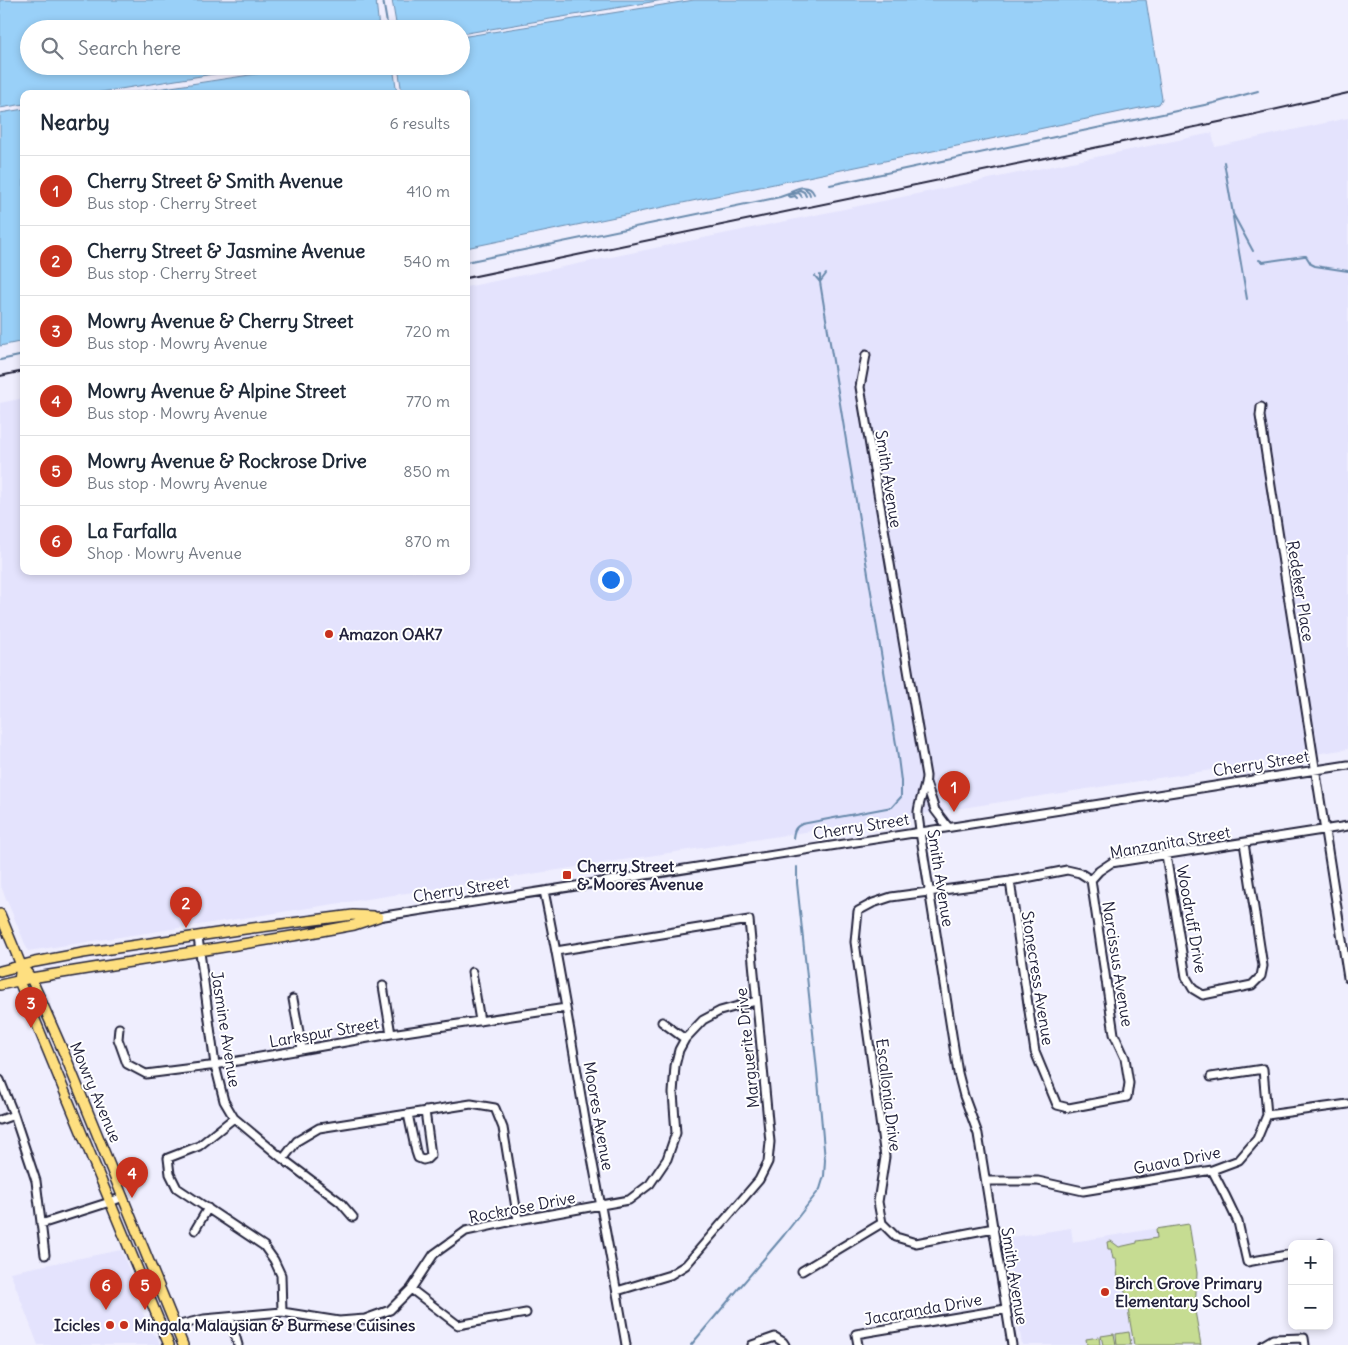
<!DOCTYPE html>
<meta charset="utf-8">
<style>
body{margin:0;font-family:Delius,sans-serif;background:#f6f6f7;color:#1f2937}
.controls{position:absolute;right:15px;bottom:15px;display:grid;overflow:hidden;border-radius:10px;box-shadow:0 2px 8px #0003}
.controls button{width:45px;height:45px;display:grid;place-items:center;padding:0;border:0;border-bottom:1px solid #e0e1e3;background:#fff;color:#1f2937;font:25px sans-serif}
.you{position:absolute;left:610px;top:579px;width:18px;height:18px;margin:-12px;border:4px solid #fff;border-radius:50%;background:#1a73e8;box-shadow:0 0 0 8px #1a73e833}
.badge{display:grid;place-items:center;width:32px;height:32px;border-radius:50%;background:#c8321e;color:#fff;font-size:16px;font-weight:700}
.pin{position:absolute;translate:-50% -41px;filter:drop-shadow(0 1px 2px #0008)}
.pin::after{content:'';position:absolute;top:26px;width:18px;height:15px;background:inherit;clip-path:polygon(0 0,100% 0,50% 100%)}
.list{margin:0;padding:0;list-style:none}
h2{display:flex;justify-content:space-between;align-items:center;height:65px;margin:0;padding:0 20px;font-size:21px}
h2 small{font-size:16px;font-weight:400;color:#747a83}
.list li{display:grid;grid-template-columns:32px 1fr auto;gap:15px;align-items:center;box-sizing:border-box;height:70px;padding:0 20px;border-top:1px solid #e0e1e3}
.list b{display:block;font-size:19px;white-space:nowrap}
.list p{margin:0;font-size:16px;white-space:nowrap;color:#747a83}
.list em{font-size:16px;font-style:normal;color:#747a83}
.icon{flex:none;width:28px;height:28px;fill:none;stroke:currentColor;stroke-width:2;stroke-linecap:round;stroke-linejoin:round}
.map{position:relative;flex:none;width:1348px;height:1345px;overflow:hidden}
.search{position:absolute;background:#fff;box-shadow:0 2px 8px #0003;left:20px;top:20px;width:450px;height:55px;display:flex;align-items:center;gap:12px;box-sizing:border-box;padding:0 18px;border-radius:28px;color:#747a83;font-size:19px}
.panel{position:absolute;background:#fff;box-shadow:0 2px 8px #0003;left:20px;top:90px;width:450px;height:485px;border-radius:10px}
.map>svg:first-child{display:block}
.built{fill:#e4e3fd}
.green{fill:#c6dc92;stroke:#747f66}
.water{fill:#99d0f8;stroke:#698aac}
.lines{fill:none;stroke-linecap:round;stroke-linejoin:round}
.stream{stroke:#698aac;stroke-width:2}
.minor-casing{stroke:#22223b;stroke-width:11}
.major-casing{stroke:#22223b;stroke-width:12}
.minor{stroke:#fff;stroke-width:7}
.major{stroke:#fedf80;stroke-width:9}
.rail{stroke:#22223b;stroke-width:2}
.poi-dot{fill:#c8321e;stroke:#fff;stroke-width:2}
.labels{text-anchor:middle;stroke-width:4;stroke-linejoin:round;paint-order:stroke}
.street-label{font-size:16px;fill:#22223b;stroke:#fff}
.poi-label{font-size:16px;font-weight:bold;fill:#22223b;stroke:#fff;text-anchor:start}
</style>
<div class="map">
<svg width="1348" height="1345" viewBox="0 0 1348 1345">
<rect width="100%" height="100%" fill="#efeefe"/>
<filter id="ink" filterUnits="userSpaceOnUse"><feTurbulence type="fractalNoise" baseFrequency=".02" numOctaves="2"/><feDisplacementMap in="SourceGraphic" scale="10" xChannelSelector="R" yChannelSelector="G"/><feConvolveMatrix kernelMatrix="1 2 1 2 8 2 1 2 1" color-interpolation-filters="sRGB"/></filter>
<g filter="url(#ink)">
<!-- built -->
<path class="built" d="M1348,118v631l-1320,202 -28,-67v-481l24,-5v173h442v-284l746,-154 3,14z
M1190,1223l8,50 -2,37 5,35h-179l-17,-107 66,-10 2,14z
M121,1250l13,31 -1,8 17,41 8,8 2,7h-122l-28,-73z"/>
<!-- green -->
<path class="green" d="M1189,1224l8,49 -2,38 6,34h-67l-11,-65h-5l-2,-21h-3l-2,-10h-3l-1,-7 4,-1 8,6 18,-4v-2l20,-3 -1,-9z
M1129,1332l2,13h-14l-1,-11z
M1114,1334l2,11h-13l-2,-9z
M1099,1337l1,8h-13l-1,-6z"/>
<!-- water -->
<path class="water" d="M0,0h376l3,29h-350v37h234l-174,28h-65v10l-24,4z
M392,0h271l-202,34v-5h-64z
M694,0h452l16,99 -3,5 -693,144v-154h-64l-4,-28h63v-29z
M309,66h84l4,28h-272z
M24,109v232l-24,5v-233z"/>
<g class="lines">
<!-- stream -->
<path class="stream" d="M383,0l5,29
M1224,162l9,52 20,37
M830,185l384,-82 44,-12
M804,188l5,4 1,3
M791,191c8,-4 19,-7 23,3
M788,195l11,-2 3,4
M788,196l3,1 4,-1 2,2
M1233,217l14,82
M1259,260l4,2 41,-6h2l5,8 4,2 33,5
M466,262l314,-65 20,-7 4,2 2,4
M815,276l5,6
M820,282l6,-8
M0,360l24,-5
M793,838c1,-8 2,-11 9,-14l90,-17 9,-10v-16l-4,-31 -77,-468v-7
M691,1345l93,-110 36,-46 4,-13 1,-16 -8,-90 -20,-187v-16"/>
<defs>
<path id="minor" d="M866,355l-6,32 66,389c0,12 -7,24 -8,36 0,7 2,14 2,20l38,241 6,23 14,38 34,211
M1261,407l-1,9 88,562
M926,783l9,27 13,17
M1166,855l20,122 7,12 10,6 49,-10 9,-9 2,-10 -19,-123
M1010,881l25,171 22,53 12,3 58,-11 2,-14 -4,-25 -11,-24 -23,-154
M544,891c17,80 29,160 43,240 13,72 27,142 39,214
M378,917l970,-152
M198,937l17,128 9,36 10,17 49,41 57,43 13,15
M556,951l193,-31 21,222 -2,20 -9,18 -73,85 -16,10 -53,16
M472,972l8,49
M383,986l8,48
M293,999l9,50
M662,1022l23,17
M119,1028l-1,11 9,25 19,10 63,-8 182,-32 175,-26
M1211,1077l52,-8 4,46
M0,1080l14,35 22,66 9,74
M408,1114l8,38 2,6 5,2 4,-1 4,-4 -6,-44
M234,1118l-35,28 -31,12 2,16 7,14 87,58 10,14 7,15 1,37
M0,1120l14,-5
M283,1159l14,-18 22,-13 152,-24 24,4 8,20 15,92
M1212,1170l13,25 13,27 9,40 45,-8
M986,1181h52l45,10 129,-21 27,-10 18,-21 10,-24 81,-11
M41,1224l69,-22 13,-5
M994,1228l-78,15 -20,-6 -14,-14 -4,-21 7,-45 -30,-215 3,-31 15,-8 18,-6 119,-16 57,-11 13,3 11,7 8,-9 12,-8 237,-37
M195,1230l13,-22
M1321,1244v-1
M802,1271l80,-48
M411,1289l47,36 68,-12
M230,1317l8,28
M163,1329l41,-10 78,-7 57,9 26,-2 25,-9 21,-21 23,-35 32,-23 52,-11 111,-20 21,-16 17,-25 9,-26 -3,-40 2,-27 4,-16 6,-11 18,-19 17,-9 36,-10
M752,1345l23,-8 8,5 2,3
M858,1345l-2,-11 150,-25
M1263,1345l10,-6 31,-1 1,7"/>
<path id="major" d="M0,914l21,51 10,13 33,75 119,292
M21,965l-2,16 150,364
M0,971l35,-9 48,-9 162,-24 108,-14 20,1
M0,985l31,-7 274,-44 49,-9 24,-8"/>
</defs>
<!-- minor casing -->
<use href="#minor" class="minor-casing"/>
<!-- major casing -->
<use href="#major" class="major-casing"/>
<!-- minor -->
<use href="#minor" class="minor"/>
<!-- major -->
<use href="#major" class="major"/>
<!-- rail -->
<path class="rail" d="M466,278l758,-157 124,-28
M0,376l24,-5"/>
</g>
</g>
<!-- markers -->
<g class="poi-dot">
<circle cx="329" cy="634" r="5"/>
<rect x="562" y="870" width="10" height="10" rx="2.5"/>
<circle cx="1105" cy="1292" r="5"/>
<circle cx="110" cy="1325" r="5"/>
<circle cx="124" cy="1325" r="5"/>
</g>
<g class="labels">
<!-- street labels -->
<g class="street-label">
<text transform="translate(889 479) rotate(81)" y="6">Smith Avenue</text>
<text transform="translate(1301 591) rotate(81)" y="6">Redeker Place</text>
<text transform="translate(1261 763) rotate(-9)" y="6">Cherry Street</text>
<text transform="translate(861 826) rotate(-9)" y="6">Cherry Street</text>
<text transform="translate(1170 842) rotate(-10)" y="6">Manzanita Street</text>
<text transform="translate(941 878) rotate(81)" y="6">Smith Avenue</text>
<text transform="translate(461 889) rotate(-9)" y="6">Cherry Street</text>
<text transform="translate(1192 919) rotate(80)" y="6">Woodruff Drive</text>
<text transform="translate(1118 964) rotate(81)" y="6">Narcissus Avenue</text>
<text transform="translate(1038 978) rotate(81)" y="6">Stonecress Avenue</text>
<text transform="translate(226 1029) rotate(81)" y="6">Jasmine Avenue</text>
<text transform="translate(324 1032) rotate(-10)" y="6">Larkspur Street</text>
<text transform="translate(747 1048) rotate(-96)" y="6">Marguerite Drive</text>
<text transform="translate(96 1092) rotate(67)" y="6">Mowry Avenue</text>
<text transform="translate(889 1095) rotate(83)" y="6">Escallonia Drive</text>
<text transform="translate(599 1116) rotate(80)" y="6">Moores Avenue</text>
<text transform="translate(1177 1160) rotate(-11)" y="6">Guava Drive</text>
<text transform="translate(522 1207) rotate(-11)" y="6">Rockrose Drive</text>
<text transform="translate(1015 1276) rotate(81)" y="6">Smith Avenue</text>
<text transform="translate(923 1309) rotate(-10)" y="6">Jacaranda Drive</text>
</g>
<!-- poi labels -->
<g class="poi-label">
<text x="339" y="640">Amazon OAK7</text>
<text x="577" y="872">Cherry Street<tspan x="577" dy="18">&amp; Moores Avenue</tspan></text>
<text x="1115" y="1289">Birch Grove Primary<tspan x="1115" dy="18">Elementary School</tspan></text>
<text x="100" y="1331" text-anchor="end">Icicles</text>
<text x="134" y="1331">Mingala Malaysian &amp; Burmese Cuisines</text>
</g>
</g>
</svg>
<div class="controls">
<button>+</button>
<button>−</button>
</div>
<div class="you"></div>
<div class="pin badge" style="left:954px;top:812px">1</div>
<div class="pin badge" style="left:186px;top:928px">2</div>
<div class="pin badge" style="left:31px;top:1028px">3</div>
<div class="pin badge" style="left:132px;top:1198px">4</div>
<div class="pin badge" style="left:145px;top:1310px">5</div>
<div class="pin badge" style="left:106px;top:1310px">6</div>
<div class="search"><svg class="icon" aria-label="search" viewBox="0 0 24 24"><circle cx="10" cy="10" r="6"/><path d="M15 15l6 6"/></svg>Search here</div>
<section class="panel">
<h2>Nearby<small>6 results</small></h2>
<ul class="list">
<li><span class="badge">1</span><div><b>Cherry Street &amp; Smith Avenue</b><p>Bus stop · Cherry Street</p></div><em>410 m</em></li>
<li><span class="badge">2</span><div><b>Cherry Street &amp; Jasmine Avenue</b><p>Bus stop · Cherry Street</p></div><em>540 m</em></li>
<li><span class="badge">3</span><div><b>Mowry Avenue &amp; Cherry Street</b><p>Bus stop · Mowry Avenue</p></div><em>720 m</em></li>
<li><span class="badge">4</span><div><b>Mowry Avenue &amp; Alpine Street</b><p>Bus stop · Mowry Avenue</p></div><em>770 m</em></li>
<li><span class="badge">5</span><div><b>Mowry Avenue &amp; Rockrose Drive</b><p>Bus stop · Mowry Avenue</p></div><em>850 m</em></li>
<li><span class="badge">6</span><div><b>La Farfalla</b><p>Shop · Mowry Avenue</p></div><em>870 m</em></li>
</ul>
</section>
</div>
